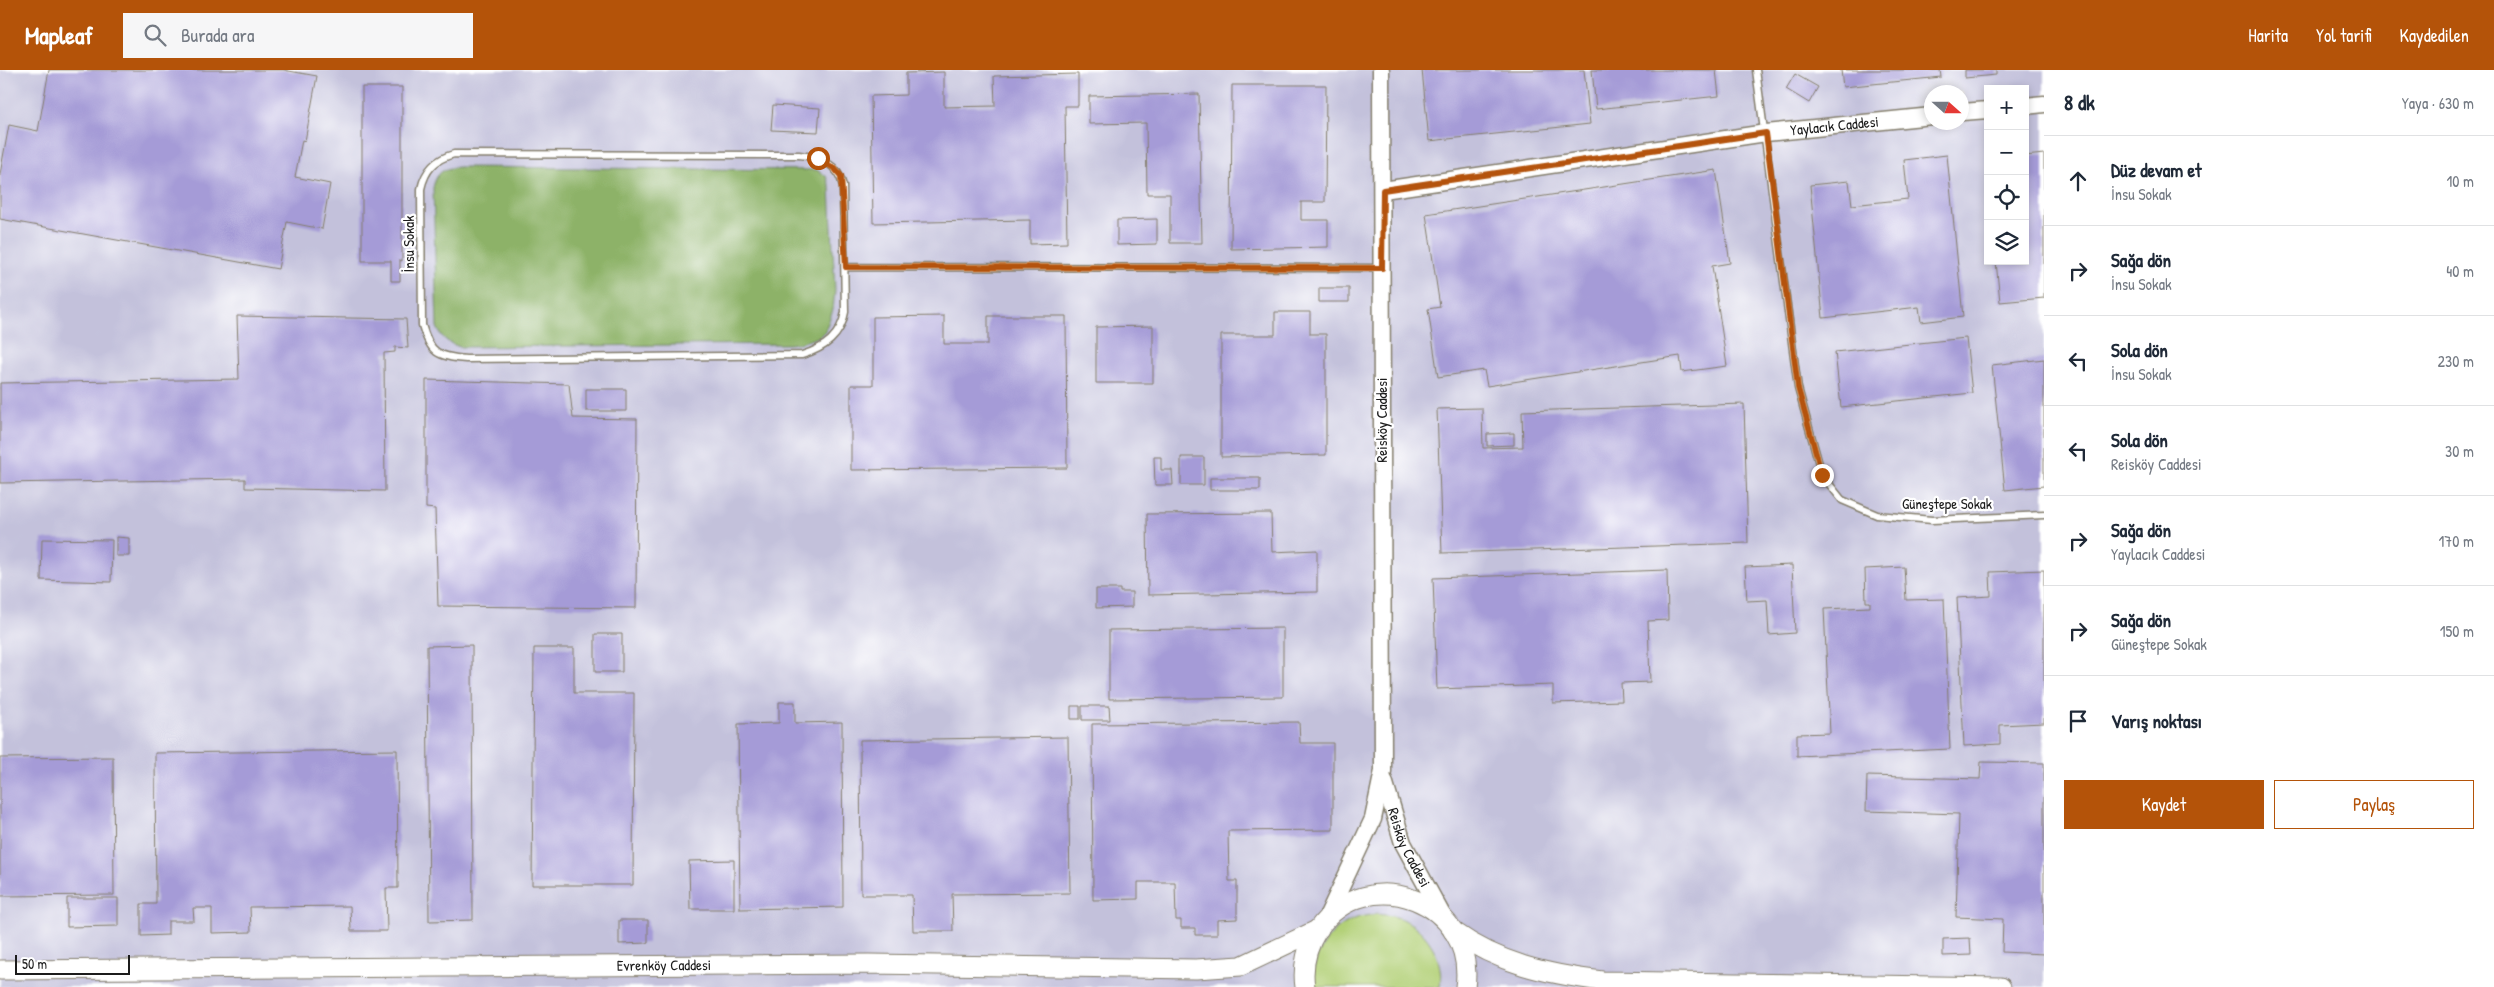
<!DOCTYPE html>
<html lang="tr">
<meta charset="utf-8">
<style>
body{margin:0;font-family:"Patrick Hand",sans-serif;background:#f6f6f7;color:#1f2937}
.controls{position:absolute;right:15px;top:15px;display:grid;overflow:hidden;border-radius:0px;box-shadow:0 2px 8px #0003}
.controls button{width:45px;height:45px;display:grid;place-items:center;padding:0;border:0;border-bottom:1px solid #e0e1e3;background:#fff;color:#1f2937;font:25px sans-serif}
.compass{position:absolute;left:1924px;top:15px;width:45px;height:45px;border-radius:50%;background:#fff;box-shadow:0 2px 8px #0003;rotate:111deg}
.scale{position:absolute;left:15px;bottom:12px;width:115px;box-sizing:border-box;padding-left:5px;border:2px solid #1c1c1c;border-top:0;font-size:14px;line-height:18px;white-space:nowrap;color:#1c1c1c;-webkit-text-stroke:4px #fff;paint-order:stroke}
.stop{position:absolute;width:15px;height:15px;margin:-11px;border:4px solid #b45309;border-radius:50%;background:#fff}
.stop.end{background:#b45309;border-color:#fff;box-shadow:0 1px 5px #0008}
.list{margin:0;padding:0;list-style:none}
h2{display:flex;justify-content:space-between;align-items:center;height:65px;margin:0;padding:0 20px;font-size:21px}
h2 small{font-size:16px;font-weight:400;color:#747a83}
.list li{display:grid;grid-template-columns:32px 1fr auto;gap:15px;align-items:center;box-sizing:border-box;height:90px;padding:0 20px;border-top:1px solid #e0e1e3}
.list b{display:block;font-size:19px;white-space:nowrap}
.list p{margin:0;font-size:16px;white-space:nowrap;color:#747a83}
.list em{font-size:16px;font-style:normal;color:#747a83}
.actions{display:flex;gap:10px;padding:15px 20px}
.actions a{flex:1;padding:11px 0;border:1px solid #b45309;border-radius:0px;text-align:center;font-size:18px;color:#b45309}
.actions .main{background:#b45309;color:#fff}
.icon{flex:none;width:28px;height:28px;fill:none;stroke:currentColor;stroke-width:2;stroke-linecap:round;stroke-linejoin:round}
.map{position:relative;flex:none;width:2044px;height:917px;overflow:hidden}
header{display:flex;align-items:center;gap:30px;box-sizing:border-box;height:70px;padding:0 25px;background:#b45309;color:#fff}
header strong{font-size:24px}
nav{display:flex;gap:28px;margin-inline-start:auto;font-size:18px}
.search{width:350px;height:45px;background:#f6f6f7;display:flex;align-items:center;gap:12px;box-sizing:border-box;padding:0 18px;border-radius:0px;color:#747a83;font-size:19px}
main{display:flex}
aside{flex:1;background:#fff}
.map>svg:first-child{display:block}
.industrial{fill:#c3c1db;fill-rule:evenodd}
.green{fill:#b2d077;stroke:#67764a}
.forest{fill:#8db268;stroke:#546742}
.building{fill:#a59bd7}
.lines{fill:none;stroke-linecap:round;stroke-linejoin:round}
.service-casing{stroke:#847e6c;stroke-width:9}
.tertiary-casing{stroke:#847e6c;stroke-width:19}
.secondary-casing{stroke:#847e6c;stroke-width:21}
.service{stroke:#fff;stroke-width:6}
.tertiary{stroke:#fff;stroke-width:16}
.secondary{stroke:#fff;stroke-width:19}
.route{stroke:#b45309;stroke-width:6}
.labels{text-anchor:middle;stroke-width:4.5;stroke-linejoin:round;paint-order:stroke}
.street-label{font-size:15px;fill:#1c1c1c;stroke:#fff}
</style>
<header>
<strong>Mapleaf</strong>
<div class="search"><svg class="icon" aria-label="search" viewBox="0 0 24 24"><circle cx="10" cy="10" r="6"/><path d="M15 15l6 6"/></svg>Burada ara</div>
<nav><a>Harita</a><a>Yol tarifi</a><a>Kaydedilen</a></nav>
</header>
<main>
<div class="map">
<svg width="2044" height="917" viewBox="0 0 2044 917">
<rect width="100%" height="100%" fill="#fff"/>
<filter id="ink" filterUnits="userSpaceOnUse"><feTurbulence type="fractalNoise" baseFrequency=".02" numOctaves="2"/><feDisplacementMap in="SourceGraphic" scale="10" xChannelSelector="R" yChannelSelector="G"/><feConvolveMatrix kernelMatrix="1 2 1 2 8 2 1 2 1" color-interpolation-filters="sRGB"/></filter>
<filter id="wash" filterUnits="userSpaceOnUse"><feTurbulence type="fractalNoise" baseFrequency=".0096" numOctaves="4" result="noise"/><feDisplacementMap in="SourceGraphic" scale="20" xChannelSelector="R" yChannelSelector="G"/><feGaussianBlur stdDeviation="1.12" result="paint"/><feColorMatrix in="noise" values="0 0 0 0 0 0 0 0 0 0 0 0 0 0 0 0 0 1.4 0 .05"/><feComposite in="paint" operator="in"/></filter>
<g filter="url(#wash)">
<rect width="100%" height="100%" fill="#ebe0bd"/>
<!-- industrial -->
<path class="industrial" d="M0,0h2044v917h-2044zM1988,19h37v172h-37zM1932,22h30v30h-30z"/>
<!-- green -->
<path class="green" d="M1376,844c7,1 14,1 20,3 29,8 49,41 44,70h-125c-7,-28 15,-60 42,-69 6,-2 13,-3 19,-4z"/>
<!-- forest -->
<path class="forest" d="M459,97l358,3 9,6 4,11 5,103 -2,20 -8,21 -6,6 -19,6 -11,1 -329,3c-12,-4 -18,-8 -23,-20l-4,-139c3,-16 11,-20 26,-21z"/>
<g id="blocks">
<!-- building -->
<path class="building" d="M49,0h234l34,6 -12,65 -3,-1 -7,37 35,7 -8,45 -35,-7 -9,47 -278,-50v-45l9,-49 29,6z
M1422,0h162l6,54 -161,17z
M1592,0h124l3,26 -123,13z
M1841,0h99l1,7 -98,10z
M1965,0h31v5l-31,3z
M944,2v35l51,-1 -1,-30 84,-2v32h-13l2,137 -37,1v-24l-157,3 -2,-127 35,-1v-22z
M1795,4l23,13 -9,16 -23,-14z
M1232,15h94l-1,117h-24v18h27v27l-97,2z
M362,17h40v174l-2,-1v21h-9v-20h-29z
M1199,24l3,149h-32v-49h-23l-1,-71 -57,1v-28z
M773,35l47,3 -2,24 -47,-2z
M2044,84v144l-44,4 -4,-41h29v-105z
M1947,85l16,162 -42,5 -2,-15 -96,11 -13,-133 39,-4 3,24 56,-6 -4,-39z
M1716,100l14,93 -18,3 15,100 -45,6 -2,-16 -193,30 -3,-16 -46,7 -10,-68 12,-2 -14,-93z
M1157,149v25l-40,1v-25z
M1319,218h30v14h-30z
M1275,242h35v22h16v121l-105,2v-122h54z
M237,246l169,3 2,29 -13,-1v5l-11,1 1,138 -140,-3v-9l-245,4v-100l239,-4z
M944,246v28h44v-28h78l1,152 -216,2v-85h22v-68z
M1153,256v57h-57v-56z
M1966,268l6,55 -131,14 -6,-55z
M2044,289v127l-39,4 -13,-125z
M426,310l143,4 4,34 64,1 -1,189 -198,-2 -3,-97 -9,-1z
M586,319h40v22h-40z
M1744,334l4,139 -306,10 -5,-144 45,-1 1,40 40,-1 -1,-36z
M1514,363v12l-27,1v-12z
M1154,387h7v13h11l1,15h-18z
M1181,387h23v28h-23z
M1210,408h50v12h-50z
M1271,443l1,39 45,-2v42l-169,3 -1,-81z
M116,467l13,1v18h-13z
M42,469l70,1 -1,42 -70,-2z
M1792,495l3,68 -26,2 -2,-35 -20,1 -2,-34z
M1904,497l2,33 38,-1 6,150 -153,7v-22l33,-1 -6,-124 46,-2v-5h-4l-1,-33z
M1667,500l1,50 -20,1 2,61 -29,1 1,18 -69,2v-18l-116,4 -4,-111z
M2044,500v153l-44,2v19l-36,2 -7,-148 34,-2 -1,-24z
M1096,519h24v3h12v15l-36,1z
M1283,558v69l-174,2v-69z
M595,564h27v38h-27z
M472,575l1,275 -44,1 -2,-275z
M534,578h40v45h60l-1,192h-101z
M779,632h16v21l47,-1 1,185 -103,2 -2,-185 41,-1z
M1071,636h9v13h-9z
M1082,636h27l1,14h-28z
M1299,652l1,21h33v87l-105,1 1,50h8v38l-20,1v15h-22v-7h-14v-8h-5l-1,-38h-37v17l-45,1 -1,-176z
M1068,667l2,156 -118,1 1,37h-40l-1,-36h-51l-1,-155z
M397,680l1,138h-12l1,43h-36l-1,-25 -100,1 1,25 -39,1v-25h-19l1,13h-26v14l-27,1v-32h15l-1,-151z
M113,687l1,138 -114,1v-138z
M1981,692l63,1v191l-42,-2 1,-33 -47,-2 3,-103 -93,-3 1,-35 113,3z
M734,790v49h-44l-1,-48z
M67,828h51v28l-51,1z
M619,850h29v23l-29,1z
M1970,868l1,17 -28,1v-17z"/>
</g>
</g>
<g filter="url(#ink)">
<use href="#blocks" fill-opacity="0" stroke="#847e6c" stroke-width="1"/>
<g class="lines">
<defs>
<path id="service" d="M1756,0l42,318 24,87 20,25 35,15 55,5 112,-5
M454,84l345,1c21,2 39,8 44,31l2,126c-4,24 -20,36 -43,43l-336,4c-28,-2 -36,-6 -44,-34l-1,-136c4,-19 14,-30 33,-35z
M846,197l534,1"/>
<g id="tertiary">
<path d="M2025,36l19,-2"/>
<path d="M1962,42l26,-2"/>
<path id="s1" d="M1383,120l383,-57 166,-17"/>
<path id="s2" d="M1384,710l19,63 42,77"/>
<path d="M1326,849l47,-100 10,-48 -2,-701"/>
</g>
<g id="secondary">
<path d="M1453,861c46,33 94,43 149,50l399,6"/>
<path id="s3" d="M0,900l869,-6 327,5 45,-3 78,-37"/>
<path d="M1305,917c-3,-20 2,-41 13,-58 50,-70 159,-27 147,58"/>
</g>
</defs>
<!-- service casing -->
<use href="#service" class="service-casing"/>
<!-- tertiary casing -->
<use href="#tertiary" class="tertiary-casing"/>
<!-- secondary casing -->
<use href="#secondary" class="secondary-casing"/>
<!-- service -->
<use href="#service" class="service"/>
<!-- tertiary -->
<use href="#tertiary" class="tertiary"/>
<!-- secondary -->
<use href="#secondary" class="secondary"/>
</g>
</g>
<g class="lines" filter="url(#ink)">
<!-- route -->
<path class="route" d="M818,88l17,11 6,7 5,91 536,1 1,-78 383,-57 32,255 24,87"/>
</g>
<g class="labels">
<!-- street labels -->
<g class="street-label">
<text dy="5" stroke="none"><textPath href="#s1" startOffset="456">Yaylacık Caddesi</textPath></text>
<text transform="translate(409 174) rotate(-90)" y="5">İnsu Sokak</text>
<text transform="translate(1382 350) rotate(-90)" y="5">Reisköy Caddesi</text>
<text x="1947" y="439">Güneştepe Sokak</text>
<text dy="5" stroke="none"><textPath href="#s2" startOffset="72">Reisköy Caddesi</textPath></text>
<text dy="5" stroke="none"><textPath href="#s3" startOffset="664">Evrenköy Caddesi</textPath></text>
</g>
</g>
</svg>
<div class="controls">
<button>+</button>
<button>−</button>
<button><svg class="icon" aria-label="locate" viewBox="0 0 24 24"><circle cx="12" cy="12" r="6"/><path d="M12 2v4M12 18v4M2 12h4M18 12h4"/></svg></button>
<button><svg class="icon" aria-label="layers" viewBox="0 0 24 24"><path d="M12 4l9 5-9 5-9-5zM3 14l9 5 9-5"/></svg></button>
</div>
<svg class="compass" viewBox="-18 -18 36 36"><path d="M0-13l5 13h-10z" fill="#e53935"/><path d="M0 13l5-13h-10z" fill="#747a83"/></svg>
<div class="scale">50 m</div>
<div class="stop" style="left:818px;top:88px"></div>
<div class="stop end" style="left:1822px;top:405px"></div>
</div>
<aside>
<h2>8 dk<small>Yaya · 630 m</small></h2>
<ul class="list">
<li><svg class="icon" aria-label="ahead" viewBox="0 0 24 24"><path d="M12 20V5M6 11l6-6 6 6"/></svg><div><b>Düz devam et</b><p>İnsu Sokak</p></div><em>10 m</em></li>
<li><svg class="icon" aria-label="right" viewBox="0 0 24 24"><path d="M7 20v-9h11M14 6l5 5-5 5"/></svg><div><b>Sağa dön</b><p>İnsu Sokak</p></div><em>40 m</em></li>
<li><svg class="icon" aria-label="left" viewBox="0 0 24 24"><path d="M17 20v-9H6M10 6l-5 5 5 5"/></svg><div><b>Sola dön</b><p>İnsu Sokak</p></div><em>230 m</em></li>
<li><svg class="icon" aria-label="left" viewBox="0 0 24 24"><path d="M17 20v-9H6M10 6l-5 5 5 5"/></svg><div><b>Sola dön</b><p>Reisköy Caddesi</p></div><em>30 m</em></li>
<li><svg class="icon" aria-label="right" viewBox="0 0 24 24"><path d="M7 20v-9h11M14 6l5 5-5 5"/></svg><div><b>Sağa dön</b><p>Yaylacık Caddesi</p></div><em>170 m</em></li>
<li><svg class="icon" aria-label="right" viewBox="0 0 24 24"><path d="M7 20v-9h11M14 6l5 5-5 5"/></svg><div><b>Sağa dön</b><p>Güneştepe Sokak</p></div><em>150 m</em></li>
<li><svg class="icon" aria-label="arrive" viewBox="0 0 24 24"><path d="M6 21V4h12l-3 4 3 4H6"/></svg><div><b>Varış noktası</b></div></li>
</ul>
<div class="actions"><a class="main">Kaydet</a><a>Paylaş</a></div>
</aside>
</main>
